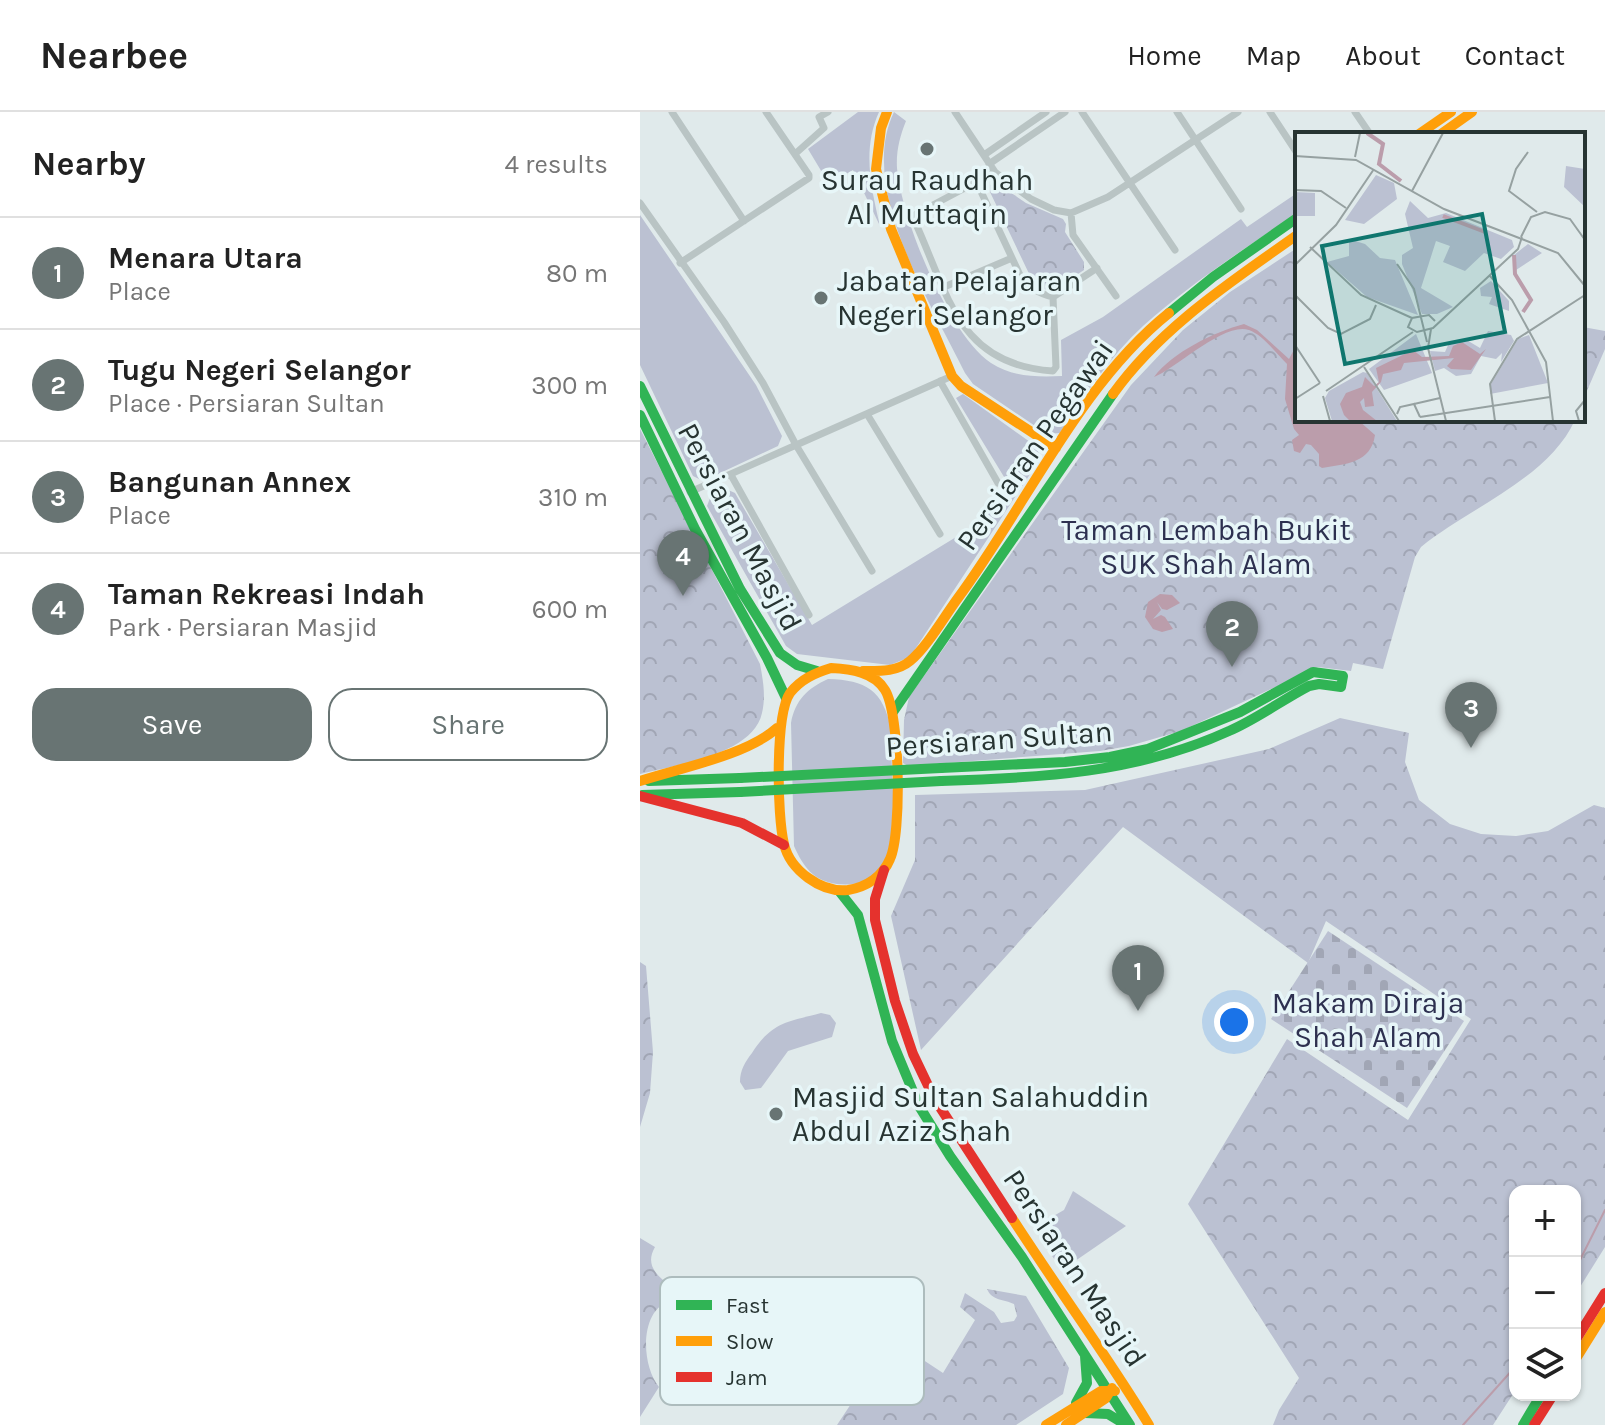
<!DOCTYPE html>
<meta charset="utf-8">
<style>
body{margin:0;font-family:Karla,sans-serif;background:#f2f2f2;color:#222}
.controls{position:absolute;right:24px;bottom:24px;display:grid;overflow:hidden;border-radius:16px;box-shadow:0 2px 6px #0004}
.controls button{width:72px;height:72px;display:grid;place-items:center;padding:0;border:0;border-bottom:2px solid #e0e0e0;background:#fff;color:#222;font:40px sans-serif}
.you{position:absolute;left:594px;top:910px;width:28px;height:28px;margin:-20px;border:6px solid #fff;border-radius:50%;background:#1a73e8;box-shadow:0 0 0 12px #1a73e833}
.badge{display:grid;place-items:center;width:52px;height:52px;border-radius:50%;background:#687473;color:#fff;font-size:26px;font-weight:700}
.pin{position:absolute;translate:-50% -66px;filter:drop-shadow(0 2px 4px #0008)}
.pin::after{content:'';position:absolute;top:42px;width:28px;height:24px;background:inherit;clip-path:polygon(0 0,100% 0,50% 100%)}
.list{margin:0;padding:0;list-style:none}
h2{display:flex;justify-content:space-between;align-items:center;height:104px;margin:0;padding:0 32px;font-size:34px}
h2 small{font-size:26px;font-weight:400;color:#767676}
.list li{display:grid;grid-template-columns:52px 1fr auto;gap:24px;align-items:center;box-sizing:border-box;height:112px;padding:0 32px;border-top:2px solid #e0e0e0}
.list b{display:block;font-size:30px;white-space:nowrap}
.list p{margin:0;font-size:26px;white-space:nowrap;color:#767676}
.list em{font-size:26px;font-style:normal;color:#767676}
.actions{display:flex;gap:16px;padding:24px 32px}
.actions a{flex:1;padding:18px 0;border:2px solid #687473;border-radius:24px;text-align:center;font-size:28px;color:#687473}
.actions .main{background:#687473;color:#fff}
.icon{flex:none;width:44px;height:44px;fill:none;stroke:currentColor;stroke-width:2;stroke-linecap:round;stroke-linejoin:round}
.map{position:relative;flex:none;width:965px;height:1313px;overflow:hidden}
header{display:flex;align-items:center;gap:48px;box-sizing:border-box;height:112px;padding:0 40px;background:#fff;border-bottom:2px solid #e0e0e0}
header strong{font-size:38px}
nav{display:flex;gap:44px;margin-inline-start:auto;font-size:28px}
main{display:flex}
aside{flex:1;background:#fff}
.map>svg:first-child{display:block}
.green{fill:#bbc1d2}
.forest{fill:url(#forest-crowns)}
.cemetery{fill:url(#cemetery-stones)}
.water{fill:#bb9dab}
.lines{fill:none;stroke-linecap:round;stroke-linejoin:round}
.stream{stroke:#bb9dab;stroke-width:2}
.street{stroke:#b9c4c4;stroke-width:7}
.fast{stroke:#30b455;stroke-width:10}
.slow{stroke:#ff9f0a;stroke-width:10}
.jam{stroke:#e5322d;stroke-width:10}
.fast-bridge{stroke:#30b455;stroke-width:10}
.poi-dot{fill:#687473;stroke:#e7f6f8;stroke-width:3}
.labels{text-anchor:middle;stroke-width:7;stroke-linejoin:round;paint-order:stroke}
.poi-label{font-size:30px;fill:#273432;stroke:#e7f6f8;text-anchor:start}
.street-label{font-size:30px;fill:#273432;stroke:#e7f6f8}
.park-label{font-size:30px;fill:#2d3050;stroke:#e7f6f8}
.inset-river{fill:none;stroke:#bb9dab;stroke-width:4}
.inset-road{fill:none;stroke:#96a1a1;stroke-width:2}
.view{fill:#0f766e;fill-opacity:0.15;stroke:#0f766e;stroke-width:4}
.inset-edge{fill:none;stroke:#273432;stroke-width:4}
.key{fill:#e7f6f8;stroke:#adbcbd;stroke-width:2}
.key-label{font-size:22px;fill:#273432}
</style>
<header>
<strong>Nearbee</strong>
<nav><a>Home</a><a>Map</a><a>About</a><a>Contact</a></nav>
</header>
<main>
<aside>
<h2>Nearby<small>4 results</small></h2>
<ul class="list">
<li><span class="badge">1</span><div><b>Menara Utara</b><p>Place</p></div><em>80 m</em></li>
<li><span class="badge">2</span><div><b>Tugu Negeri Selangor</b><p>Place · Persiaran Sultan</p></div><em>300 m</em></li>
<li><span class="badge">3</span><div><b>Bangunan Annex</b><p>Place</p></div><em>310 m</em></li>
<li><span class="badge">4</span><div><b>Taman Rekreasi Indah</b><p>Park · Persiaran Masjid</p></div><em>600 m</em></li>
</ul>
<div class="actions"><a class="main">Save</a><a>Share</a></div>
</aside>
<div class="map">
<svg width="965" height="1313" viewBox="0 0 965 1313">
<defs>
<pattern id="forest-crowns" width="20" height="18" patternUnits="userSpaceOnUse" patternTransform="scale(2)"><rect width="20" height="18" fill="#bbc1d2"/><path d="M2 6a3 3 0 1 1 6 0M12 15a3 3 0 1 1 6 0" fill="none" stroke="#a1a6b5"/></pattern>
<pattern id="cemetery-stones" width="16" height="16" patternUnits="userSpaceOnUse" patternTransform="scale(2)"><rect width="16" height="16" fill="#bbc1d2"/><path d="M2 7V4a2 2 0 0 1 4 0v3zM10 15v-3a2 2 0 0 1 4 0v3z" fill="#a1a6b5"/></pattern>
</defs>
<rect width="100%" height="100%" fill="#e0eaeb"/>
<!-- green -->
<path class="green" d="M218,0h21c-17,38 -8,75 1,114l-27,-56 -24,14 -21,-35z
M254,0l12,9c-6,15 -10,30 -9,47 4,50 52,167 94,195 21,14 46,14 71,13l-1,-36 42,-23 138,-98 6,8 50,-34v20c-53,36 -106,70 -154,113 -33,30 -59,70 -83,107l-13,1 -74,-50 -8,-11c-34,-70 -108,-185 -71,-261z
M0,103l116,170 26,51 -4,10 -75,35 -10,-5 -53,-111z
M323,282l74,53 3,12 -130,198 -20,8 -93,-11 -11,-8 -79,-140 3,-8 16,-9 9,4 77,132 172,-105 -3,-9 31,-21 -56,-92z
M188,567c38,1 55,11 63,50 0,20 1,41 2,62 1,41 6,99 -56,93 -24,-3 -34,-18 -43,-38l-3,-123c4,-23 17,-35 37,-44z
M181,901l9,2 6,8 -4,14 -44,14 -27,37 -16,2 -5,-8c0,-12 5,-20 12,-29 20,-31 35,-31 69,-40z
M433,1079l53,35 -64,44 -19,-27 -7,-17 28,-16z"/>
<!-- forest -->
<path class="forest" d="M355,70l31,21 37,16 3,5 -1,8 19,30v8l-32,21 -11,-3 -8,-6 -43,-90v-7z
M657,136v172h278c-27,59 -105,87 -154,127l-6,10 -32,112 -30,-6 -2,8 -33,-4 -137,64 -52,15 -29,5 -192,15 -5,-3 1,-43 5,-23 222,-312 52,-55 47,-38z
M943,215l22,4v18l-22,51z
M0,317l120,235c3,16 6,32 2,49 -9,42 -87,52 -122,61z
M700,606l69,15 -4,29 14,38 31,24 31,10 35,2 32,-5 46,-26 11,3v439l-30,48v-104h-60v200l-22,34h-220l6,-15 20,-32 -111,-174 99,-165 121,81 63,-101 -145,-98 -18,42 -185,-136 -202,223 -30,-134 24,-56v-65l170,-5 184,-41z
M0,850l6,4 7,86 -3,41 -10,34z
M0,1126l15,9c-12,21 6,31 21,44l-4,9c-32,8 -32,63 -13,87l-19,30z
M347,1177l39,7 43,72 -6,26 -47,31h-179l49,-74 1,-15 56,37 32,-53 -15,-13 5,-14 29,19 7,11 13,-2 3,-5 -3,-12c-10,-5 -22,-3 -27,-15z"/>
<!-- cemetery -->
<path class="cemetery" d="M688,819l136,90 -57,87 -136,-89z"/>
<!-- water -->
<path class="water" d="M604,212l13,6 32,29 8,-15v76h61l17,15c-4,28 -29,29 -53,33l-3,-2v-12l-8,-9 -5,-1 -6,9 -6,-2 -2,-11 7,-5 -5,-6 -9,-30 2,-35c-10,-10 -24,-29 -38,-34 -24,-9 -74,39 -95,47 19,-25 60,-45 90,-53z
M520,482l12,1 8,8 -13,7 -5,-1 -5,-7 4,8 -8,9 8,-4 4,2 8,12 -11,3 -9,-3 -8,-12 3,-15z"/>
<g class="lines">
<!-- stream -->
<path class="stream" d="M935,1158l30,-60
M823,1313l52,-58"/>
<!-- street -->
<path class="street" d="M32,0l72,109
M315,0l40,60 36,27 23,11 17,3 37,-16 130,-85
M442,0l93,138
M537,0l64,97
M630,0l27,41
M715,0l15,22
M155,42l29,-26 -5,-11 9,-5
M344,43l62,-43
M349,52l76,-52
M355,60l-79,42v10c33,73 43,141 137,147l3,-4 -3,-70
M337,71l43,92c10,13 17,18 33,22l44,-29
M0,91l84,119 39,61 33,62 76,126
M431,101l2,22 43,61
M40,151l129,-85v-3l-43,-63
M304,175l68,-29
M300,269l58,102
M227,302l73,120
M91,363l78,140
M50,380l262,-116"/>
<!-- fast -->
<path class="fast" d="M529,201l44,-36 84,-59
M0,274l100,203 40,64 17,12 20,6
M0,303l55,114 72,129 19,40
M253,600l220,-318
M301,656l124,-6 45,-5 38,-8 92,-37 73,-40 30,4 -2,11 -22,-3 -10,2c-27,14 -52,33 -80,45 -92,42 -188,47 -288,50
M9,669l91,-3
M2,683l98,-3
M199,779l19,24 34,126 27,65 31,50 72,101 108,168
M436,1291l11,-20 -2,-27
M445,1301l23,1 18,11
M883,1313l18,-30"/>
<!-- slow -->
<path class="slow" d="M247,0l-6,16 -5,41 15,60 61,147 9,10 95,62
M779,22l32,-22
M801,22l31,-22
M473,282c48,-67 118,-112 184,-159
M191,556c20,1 43,4 54,22 15,24 17,143 5,169 -7,17 -23,28 -42,31 -27,3 -58,-20 -64,-46 -7,-28 -9,-129 6,-151 11,-14 25,-20 41,-25z
M223,559c16,0 34,1 47,-10 17,-14 34,-44 48,-63 68,-92 122,-214 211,-285
M0,669c40,-13 107,-26 137,-53
M372,1106c45,70 94,136 137,207
M935,1248l30,-48
M406,1313l55,-34h14
M426,1313l40,-27 6,-10"/>
<!-- jam -->
<path class="jam" d="M0,684l102,27 42,22
M244,758l-9,29v21l20,81 18,53 21,44 78,120
M935,1229l30,-48
M894,1313l19,-30"/>
<!-- fast-bridge -->
<path class="fast-bridge" d="M100,666l201,-10
M100,680l201,-11"/>
</g>
<!-- markers -->
<g class="poi-dot">
<circle cx="287" cy="37" r="8"/>
<circle cx="181" cy="186" r="8"/>
<circle cx="136" cy="1002" r="8"/>
</g>
<g class="labels">
<!-- poi labels -->
<g class="poi-label">
<text x="287" y="78" text-anchor="middle">Surau Raudhah<tspan x="287" dy="34">Al Muttaqin</tspan></text>
<text x="197" y="179">Jabatan Pelajaran<tspan x="197" dy="34">Negeri Selangor</tspan></text>
<text x="152" y="995">Masjid Sultan Salahuddin<tspan x="152" dy="34">Abdul Aziz Shah</tspan></text>
</g>
<!-- street labels -->
<g class="street-label">
<text transform="translate(395 333) rotate(-55)" y="10">Persiaran Pegawai</text>
<text transform="translate(100 415) rotate(62)" y="10">Persiaran Masjid</text>
<text transform="translate(359 627) rotate(-4)" y="10">Persiaran Sultan</text>
<text transform="translate(435 1156) rotate(56)" y="10">Persiaran Masjid</text>
</g>
<!-- park labels -->
<g class="park-label">
<text x="566" y="428">Taman Lembah Bukit<tspan x="566" dy="34">SUK Shah Alam</tspan></text>
<text x="728" y="901">Makam Diraja<tspan x="728" dy="34">Shah Alam</tspan></text>
</g>
</g>
<!-- overview -->
<g transform="translate(655 20)">
<rect width="290" height="290" fill="#e0eaeb"/>
<path d="M271,34l19,3v38l-21,-20zM81,43l18,8 3,16 -33,25 -19,-4zM0,60l20,1v23h-20z" fill="#bbc1d2"/>
<path d="M115,69l18,17 18,-5 66,27 2,7 -13,12 -17,-6 -19,18 -22,-9 7,-16 -14,-5 -15,47 32,19 -16,7h-15l-20,-50v-9l11,-7 -8,-34zM54,107l16,5 15,14 15,2 23,55 -51,-18 -40,-35 22,-6zM233,112l14,9 -26,17 -2,-15zM196,149l18,20v10l-20,-7 3,-7 -11,-1 -1,-8zM193,199l23,4 3,6 -13,21 1,-9 -6,6 -15,-3 -10,18 -15,2 -12,-8 -9,3 -5,-20 15,1 4,-9 16,-4 15,9zM121,202l16,39 -48,17 -15,-21zM234,203l19,48 -58,11 1,-10 27,-45zM68,240l4,1 30,48h-65l-7,-23 4,-7z" fill="#bbc1d2"/>
<path d="M167,210l18,12 6,-5 -15,21 -20,-1 -4,-3 7,-8 -50,5 -3,7 -18,4 -2,8 -9,10 2,14 -9,1 -1,-9 -4,4 3,8 14,11h-27l-6,-6 -4,-11 6,-11 16,-6 3,-10 9,9 5,-4 -3,-14 37,-18 9,7 27,-1 4,-10z" fill="#bb9dab"/>
<path class="inset-river" d="M72,1l16,11 -4,20 22,17M148,84l42,16M219,123l1,19 16,26 -8,12"/>
<path class="inset-road" d="M233,20l-12,17 -7,22 28,21M0,24l61,4 88,49 114,44 27,33M60,25l5,-24M0,58l26,1 25,17M117,59l31,-58M226,105l10,-20 14,-5 25,7 15,21M15,115l51,48 51,23M102,132l17,25 13,53M0,133l41,-40 38,-56M195,144l22,24 34,62 7,59M0,163l33,33 13,6 29,-15 6,-14M140,189l-6,-6 -17,3 -4,9 9,5 16,-4 85,-79 4,-12M136,197l-3,19 18,73M0,213l25,38M69,235l35,54M31,259l87,-59M28,264l7,25M0,267l25,-16M119,272l26,-6M102,282l3,-7 14,-3 6,13M125,285l130,-20M200,289l-5,-37 27,-45 68,-44M284,289l-3,-10 9,-11"/>
<path class="view" d="M187,82l23,118 -160,32 -23,-118z"/>
<rect width="290" height="290" class="inset-edge"/>
</g>
<!-- legend -->
<rect x="20" y="1165" width="264" height="128" rx="12" class="key"/>
<rect x="36" y="1188" width="36" height="10" fill="#30b455"/>
<rect x="36" y="1224" width="36" height="10" fill="#ff9f0a"/>
<rect x="36" y="1260" width="36" height="10" fill="#e5322d"/>
<g class="key-label">
<text x="86" y="1201">Fast</text>
<text x="86" y="1237">Slow</text>
<text x="86" y="1273">Jam</text>
</g>
</svg>
<div class="controls">
<button>+</button>
<button>−</button>
<button><svg class="icon" aria-label="layers" viewBox="0 0 24 24"><path d="M12 4l9 5-9 5-9-5zM3 14l9 5 9-5"/></svg></button>
</div>
<div class="you"></div>
<div class="pin badge" style="left:498px;top:899px">1</div>
<div class="pin badge" style="left:592px;top:555px">2</div>
<div class="pin badge" style="left:831px;top:636px">3</div>
<div class="pin badge" style="left:43px;top:484px">4</div>
</div>
</main>
